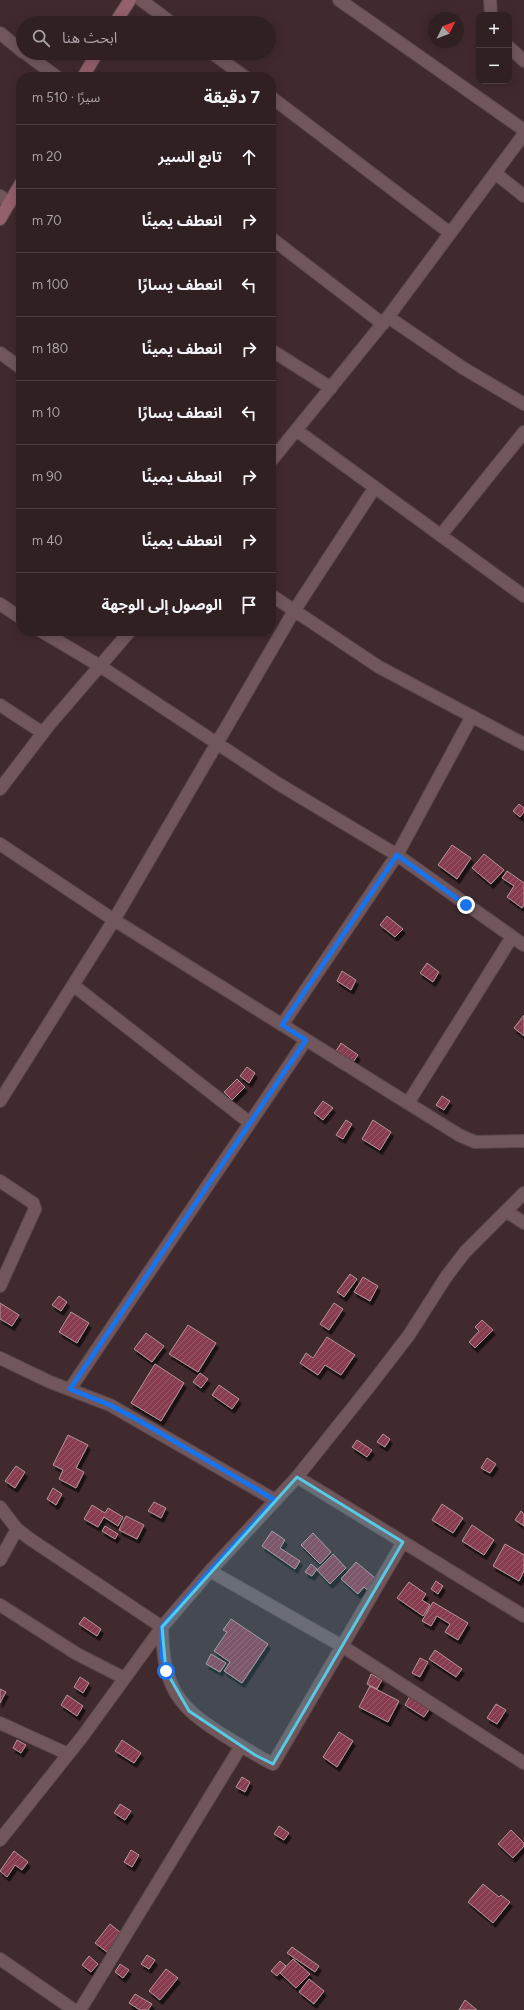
<!DOCTYPE html>
<html lang="ar">
<meta charset="utf-8">
<style>
body{margin:0;font-family:Figtree,"Noto Sans Arabic",sans-serif;background:#39282a;color:#f1f3f6;direction:rtl}
.controls{position:absolute;right:12px;top:12px;display:grid;overflow:hidden;border-radius:8px;box-shadow:0 2px 10px #0003}
.controls button{width:36px;height:36px;display:grid;place-items:center;padding:0;border:0;border-bottom:1px solid #4c3e40;background:#312022;color:#f1f3f6;font:20px sans-serif}
.compass{position:absolute;left:428px;top:12px;width:36px;height:36px;border-radius:50%;background:#312022;box-shadow:0 2px 10px #0003;rotate:47deg}
.stop{position:absolute;width:12px;height:12px;margin:-9px;border:3px solid #1a73e8;border-radius:50%;background:#fff}
.stop.end{background:#1a73e8;border-color:#fff;box-shadow:0 1px 4px #0008}
.list{margin:0;padding:0;list-style:none}
h2{display:flex;justify-content:space-between;align-items:center;height:52px;margin:0;padding:0 16px;font-size:17px}
h2 small{font-size:13px;font-weight:400;color:#a8a3a5}
.list li{display:grid;grid-template-columns:26px 1fr auto;gap:12px;align-items:center;box-sizing:border-box;height:64px;padding:0 16px;border-top:1px solid #4c3e40}
.list b{display:block;font-size:15px;white-space:nowrap}
.list em{font-size:13px;font-style:normal;color:#a8a3a5}
.icon{flex:none;width:22px;height:22px;fill:none;stroke:currentColor;stroke-width:2;stroke-linecap:round;stroke-linejoin:round}
.map{position:relative;flex:none;width:524px;height:2010px;overflow:hidden;direction:ltr}
.search{position:absolute;background:#312022;box-shadow:0 2px 10px #0003;left:16px;top:16px;width:260px;height:44px;display:flex;align-items:center;gap:10px;box-sizing:border-box;padding:0 14px;border-radius:22px;color:#a8a3a5;font-size:15px}
.panel{position:absolute;background:#312022;box-shadow:0 2px 10px #0003;left:16px;top:72px;width:260px;height:564px;border-radius:16px;direction:rtl}
.map>svg:first-child{display:block}
.building{fill:url(#building-hatch);stroke:#b19499;filter:url(#shadow)}
.lines{fill:none;stroke-linecap:round;stroke-linejoin:round}
.street-casing{stroke:#5b484c;stroke-width:14}
.secondary-casing{stroke:#5b484c;stroke-width:14}
.street{stroke:#71575c;stroke-width:12}
.secondary{stroke:#94606c;stroke-width:12}
.route{stroke:#1a73e8;stroke-width:5}
.marked{fill:#57c9e3;fill-opacity:0.2;stroke:#57c9e3;stroke-width:3;stroke-linejoin:round}
</style>
<div class="map">
<svg width="524" height="2010" viewBox="0 0 524 2010">
<defs>
<pattern id="building-hatch" width="6" height="6" patternUnits="userSpaceOnUse"><rect width="6" height="6" fill="#873d4f"/><path d="M-1 1l2-2M0 6l6-6M5 7l2-2" fill="none" stroke="#985968"/></pattern>
<filter id="shadow"><feDropShadow dx="2.5" dy="4.5" stdDeviation="0" flood-color="#0009"/></filter>
</defs>
<rect width="100%" height="100%" fill="#412a2e"/>
<!-- building -->
<path class="building" d="M519,804l5,4v4l-4,5 -7,-6z
M452,845l19,13 -14,21 -19,-14z
M484,854l20,16 -13,14 -19,-16z
M507,871l17,12v22l-2,3 -15,-11 7,-11 -12,-8z
M387,916l16,13 -8,8 -15,-12z
M427,963l12,9 -6,10 -13,-9z
M342,971l14,9 -5,10 -14,-9z
M524,1015v21l-10,-8z
M341,1043l17,12 -11,15 -16,-11z
M247,1067l8,6 -6,10 -9,-7z
M237,1079l8,8 -13,13 -8,-8z
M442,1096l8,5 -6,9 -8,-5z
M323,1101l10,7 -10,12 -9,-7z
M346,1120l6,4 -9,15 -7,-4z
M373,1120l18,12 -11,18 -18,-11z
M350,1274l7,5 -13,18 -7,-5z
M363,1277l15,9 -8,15 -16,-9z
M59,1296l8,6 -6,9 -9,-6z
M0,1303l19,12 -7,11 -12,-7z
M334,1303l9,6 -14,21 -9,-6z
M71,1312l18,11 -12,20 -18,-11z
M482,1320l11,10 -18,18 -6,-6 10,-11 -4,-4z
M188,1325l28,18 -18,29 -29,-18z
M146,1333l18,13 -12,16 -18,-13z
M327,1337l28,18 -14,20 -16,-10 -7,10 -18,-12 6,-10 7,5z
M155,1364l29,19 -23,38 -30,-18z
M200,1373l8,6 -7,9 -8,-6z
M219,1385l20,14 -7,10 -20,-14z
M383,1434l7,5 -5,8 -8,-5z
M68,1435l20,10 -12,23 8,4 -8,16 -17,-9 4,-9 -10,-5z
M357,1440l15,10 -5,7 -15,-10z
M487,1458l9,6 -6,9 -9,-5z
M16,1466l9,6 -10,16 -10,-7z
M53,1488l9,6 -6,11 -9,-6z
M154,1502l12,6 -5,10 -13,-7z
M442,1504l21,14 -10,15 -21,-13z
M92,1505l13,8 3,-5 15,9 -5,9 -14,-9 -6,10 -14,-8z
M521,1511l3,3v12l-9,-6z
M126,1516l18,9 -7,14 -18,-9z
M472,1525l22,15 -10,15 -22,-14z
M105,1526l13,8 -3,5 -13,-8z
M272,1531l13,9 -5,8 20,13 -5,8 -33,-23z
M313,1533l18,19 -11,12 -19,-19z
M505,1544l19,11v16l-5,10 -26,-15z
M333,1554l13,14 -16,16 -13,-14z
M356,1562l24,20 -9,11 -7,-6 -6,7 -17,-15z
M311,1564l6,5 -5,7 -7,-4z
M436,1581l7,5 -5,8 -7,-5z
M409,1582l17,12 -4,6 8,5 -7,11 -26,-18z
M433,1602l35,21 -10,17 -13,-8 5,-8 -13,-8 -6,10 -9,-5z
M84,1617l17,12 -4,7 -18,-12z
M231,1619l37,25 -26,39 -18,-12 6,-9 -16,-11 13,-19 -4,-2z
M435,1650l27,19 -6,8 -27,-18z
M211,1654l15,9 -6,9 -14,-8z
M420,1658l8,4 -8,15 -8,-4z
M371,1674l11,6 -5,9 -10,-5z
M80,1677l9,6 -6,10 -9,-6z
M370,1686l29,15 -11,21 -29,-15z
M0,1689l6,3 -6,11z
M67,1695l16,11 -6,10 -16,-11z
M410,1696l20,12 -6,9 -19,-12z
M496,1704l10,6 -9,14 -10,-6z
M339,1732l14,9 -16,26 -14,-10z
M17,1740l9,5 -5,8 -8,-5z
M122,1740l19,13 -7,10 -19,-12z
M242,1777l8,5 -5,10 -9,-5z
M120,1804l11,7 -6,9 -11,-7z
M279,1826l10,7 -5,7 -10,-6z
M511,1830l13,13v3l-11,12 -15,-14z
M131,1850l8,5 -7,12 -8,-5z
M14,1851l14,11 -6,8 -7,-5 -8,12 -7,-6z
M483,1884l16,13 2,-2 9,7 -17,21 -25,-21z
M110,1924l16,13 -14,19 -17,-13z
M292,1947l27,19 -4,6 -28,-19z
M147,1955l8,5 -6,9 -8,-5z
M89,1956l9,8 -7,8 -9,-7z
M293,1959l17,15 -14,14 -16,-15z
M280,1961l6,5 -9,10 -6,-5z
M120,1964l9,6 -6,8 -8,-6z
M166,1969l12,9 -18,22 -11,-9z
M309,1979l15,12 -10,13 -15,-12z
M135,1994l17,10 -4,6h-8l-11,-7z
M465,2000l12,10h-18z"/>
<g class="lines">
<defs>
<path id="street" d="M141,0l31,23
M339,0l185,130
M490,0l1,15
M0,33l23,19
M509,47l15,14
M25,53l32,24
M212,53l33,24
M271,97l179,136
M495,173l29,23
M0,196l10,7
M271,238l112,86
M388,317l75,51 61,36
M271,350l60,38
M0,353l21,15
M296,430l228,166
M271,461l117,-144 136,-183
M441,535l83,-103
M271,595l108,72 145,77
M0,604l21,14
M41,631l59,35 177,117 120,72 127,90
M0,705l43,28
M0,789l49,-64 81,-94
M0,844l114,76 345,215 16,7 49,-1
M73,985l177,138
M282,1025l115,-170 75,-139
M0,1101l114,-181 180,-309 81,-124
M408,1103l104,-166
M0,1181l33,22 2,6 -35,77
M506,1211l18,12
M0,1358l50,24 60,23 165,95
M70,1389l236,-349
M297,1477l227,139
M0,1507l17,22 13,10 132,88c1,61 15,80 66,111 15,9 29,18 45,26l130,-222
M0,1560l17,-31
M210,1571l132,75 182,117
M0,1605l77,49 47,24
M0,1723l68,31
M0,1840l82,-103 80,-110 48,-56 87,-94 72,-90 40,-52 37,-58 19,-25 59,-59
M0,1959l74,51
M80,2010l161,-264"/>
<path id="secondary" d="M115,23l15,-23
M83,77l14,-24
M0,219l21,-36"/>
</defs>
<!-- street casing -->
<use href="#street" class="street-casing"/>
<!-- secondary casing -->
<use href="#secondary" class="secondary-casing"/>
<!-- street -->
<use href="#street" class="street"/>
<!-- secondary -->
<use href="#secondary" class="secondary"/>
</g>
<g class="lines">
<!-- route -->
<path class="route" d="M166,1671l-4,-15v-29l48,-56 65,-71 -137,-80 -28,-15 -40,-16 236,-349 -24,-15 115,-170 69,50"/>
</g>
<!-- marked area -->
<path class="marked" d="M297,1477l106,65 -130,222 -18,-9 -66,-44 -23,-40 -4,-44z"/>
</svg>
<div class="controls">
<button>+</button>
<button>−</button>
</div>
<svg class="compass" viewBox="-18 -18 36 36"><path d="M0-13l5 13h-10z" fill="#e53935"/><path d="M0 13l5-13h-10z" fill="#a8a3a5"/></svg>
<div class="stop" style="left:166px;top:1671px"></div>
<div class="stop end" style="left:466px;top:905px"></div>
<div class="search"><svg class="icon" aria-label="search" viewBox="0 0 24 24"><circle cx="10" cy="10" r="6"/><path d="M15 15l6 6"/></svg>ابحث هنا</div>
<section class="panel">
<h2>7 دقيقة<small>سيرًا · 510 m</small></h2>
<ul class="list">
<li><svg class="icon" aria-label="ahead" viewBox="0 0 24 24"><path d="M12 20V5M6 11l6-6 6 6"/></svg><div><b>تابع السير</b></div><em>20 m</em></li>
<li><svg class="icon" aria-label="right" viewBox="0 0 24 24"><path d="M7 20v-9h11M14 6l5 5-5 5"/></svg><div><b>انعطف يمينًا</b></div><em>70 m</em></li>
<li><svg class="icon" aria-label="left" viewBox="0 0 24 24"><path d="M17 20v-9H6M10 6l-5 5 5 5"/></svg><div><b>انعطف يسارًا</b></div><em>100 m</em></li>
<li><svg class="icon" aria-label="right" viewBox="0 0 24 24"><path d="M7 20v-9h11M14 6l5 5-5 5"/></svg><div><b>انعطف يمينًا</b></div><em>180 m</em></li>
<li><svg class="icon" aria-label="left" viewBox="0 0 24 24"><path d="M17 20v-9H6M10 6l-5 5 5 5"/></svg><div><b>انعطف يسارًا</b></div><em>10 m</em></li>
<li><svg class="icon" aria-label="right" viewBox="0 0 24 24"><path d="M7 20v-9h11M14 6l5 5-5 5"/></svg><div><b>انعطف يمينًا</b></div><em>90 m</em></li>
<li><svg class="icon" aria-label="right" viewBox="0 0 24 24"><path d="M7 20v-9h11M14 6l5 5-5 5"/></svg><div><b>انعطف يمينًا</b></div><em>40 m</em></li>
<li><svg class="icon" aria-label="arrive" viewBox="0 0 24 24"><path d="M6 21V4h12l-3 4 3 4H6"/></svg><div><b>الوصول إلى الوجهة</b></div></li>
</ul>
</section>
</div>
